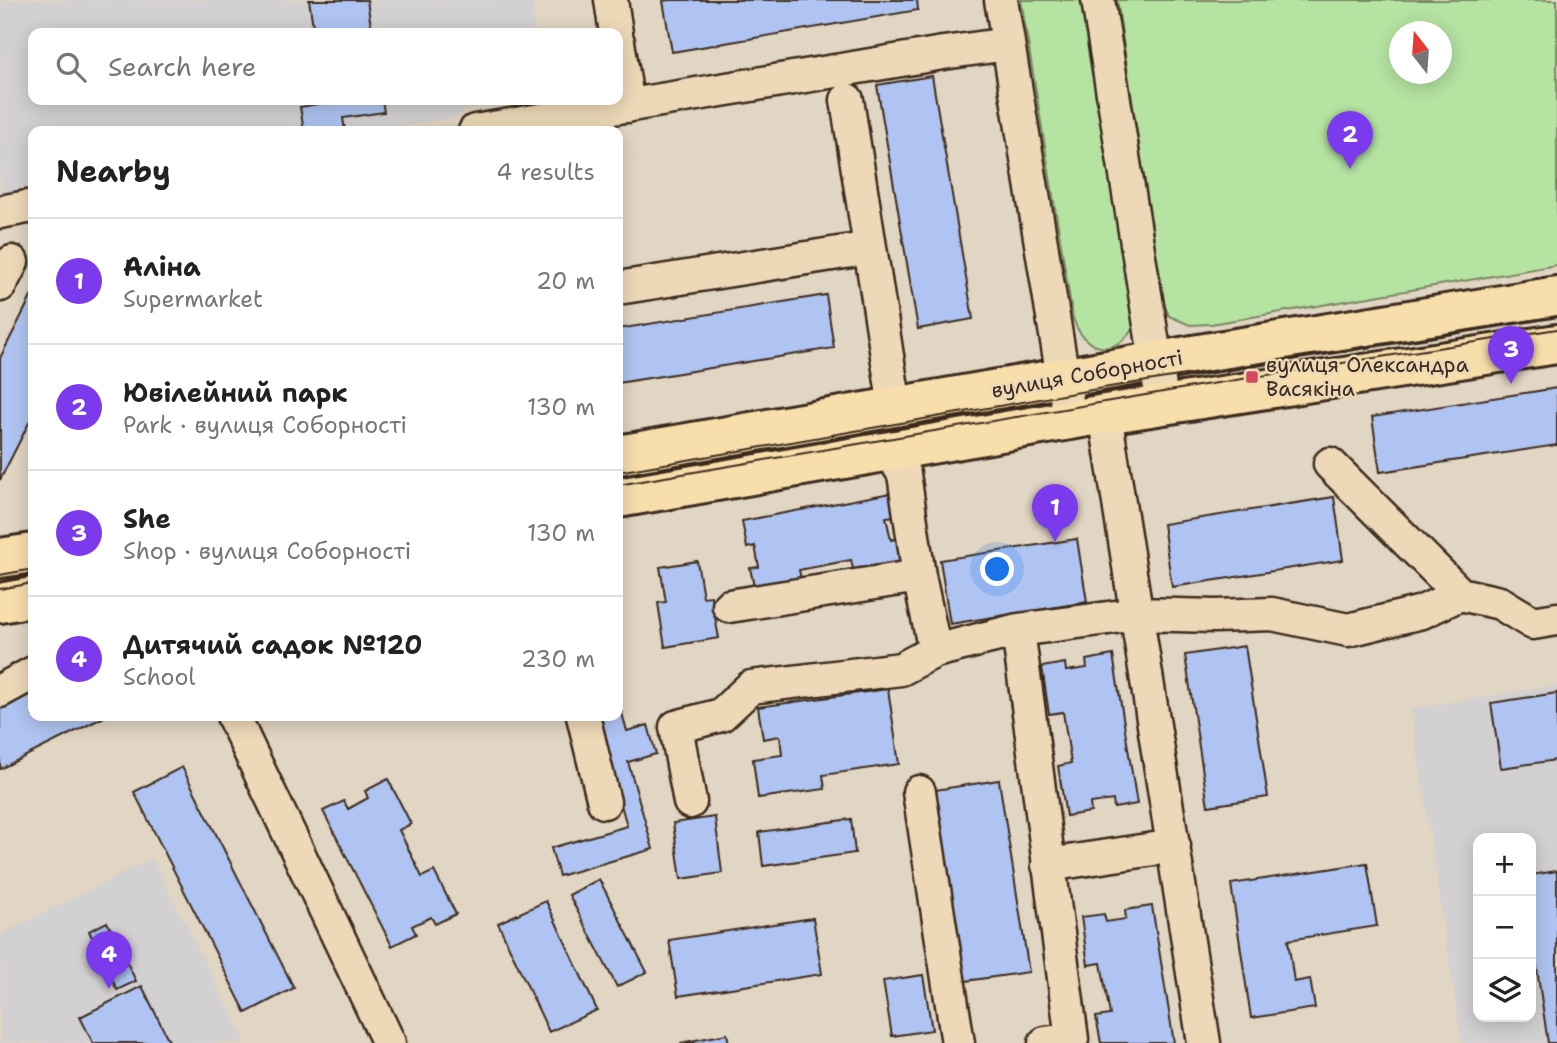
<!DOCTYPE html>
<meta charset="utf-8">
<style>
body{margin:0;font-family:"Shantell Sans",sans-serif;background:#f6f6f6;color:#222}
.controls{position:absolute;right:21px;bottom:21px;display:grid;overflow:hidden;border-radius:14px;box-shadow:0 4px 18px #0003}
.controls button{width:63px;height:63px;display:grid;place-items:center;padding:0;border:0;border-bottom:2px solid #e0e0e0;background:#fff;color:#222;font:35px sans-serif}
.compass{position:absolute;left:1389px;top:21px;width:63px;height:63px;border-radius:50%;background:#fff;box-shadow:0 4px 18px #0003;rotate:343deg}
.you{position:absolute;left:998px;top:570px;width:24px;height:24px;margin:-18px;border:5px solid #fff;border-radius:50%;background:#1a73e8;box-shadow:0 0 0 10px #1a73e833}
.badge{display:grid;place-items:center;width:46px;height:46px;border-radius:50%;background:#7c3aed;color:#fff;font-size:23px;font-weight:700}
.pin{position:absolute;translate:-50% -58px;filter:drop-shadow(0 2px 4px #0008)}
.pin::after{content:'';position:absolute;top:37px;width:24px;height:21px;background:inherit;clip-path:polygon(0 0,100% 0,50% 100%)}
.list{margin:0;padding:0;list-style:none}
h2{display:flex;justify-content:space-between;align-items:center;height:91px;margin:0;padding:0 28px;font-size:30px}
h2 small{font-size:23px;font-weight:400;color:#767676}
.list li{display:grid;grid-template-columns:46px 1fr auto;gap:21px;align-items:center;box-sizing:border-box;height:126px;padding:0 28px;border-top:2px solid #e0e0e0}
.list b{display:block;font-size:26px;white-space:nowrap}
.list p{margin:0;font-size:23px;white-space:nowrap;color:#767676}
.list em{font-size:23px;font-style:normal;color:#767676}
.icon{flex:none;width:38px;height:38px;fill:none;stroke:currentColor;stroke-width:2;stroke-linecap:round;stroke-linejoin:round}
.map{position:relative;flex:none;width:1557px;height:1043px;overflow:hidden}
.search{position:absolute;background:#fff;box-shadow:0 4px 18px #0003;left:28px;top:28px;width:595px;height:77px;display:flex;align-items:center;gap:18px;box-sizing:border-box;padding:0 24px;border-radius:14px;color:#767676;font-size:26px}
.panel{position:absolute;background:#fff;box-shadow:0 4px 18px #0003;left:28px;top:126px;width:595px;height:595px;border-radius:14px}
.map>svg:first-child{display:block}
.built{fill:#d2d0d1;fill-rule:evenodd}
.green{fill:#b5e3a2;stroke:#788660;stroke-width:2;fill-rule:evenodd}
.building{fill:#afc4f2;stroke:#3b2a1e;stroke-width:2}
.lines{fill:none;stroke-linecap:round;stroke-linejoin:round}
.minor-casing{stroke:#3b2a1e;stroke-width:37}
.major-casing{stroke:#3b2a1e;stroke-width:44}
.minor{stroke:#edd9b7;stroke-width:32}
.major{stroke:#f8deab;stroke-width:38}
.tram{stroke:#3b2a1e;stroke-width:2}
.poi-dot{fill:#d1495b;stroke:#edd9b7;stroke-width:2.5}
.labels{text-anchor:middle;stroke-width:5;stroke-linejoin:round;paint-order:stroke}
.poi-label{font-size:21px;fill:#3b2a1e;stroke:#edd9b7;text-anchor:start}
.street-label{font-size:21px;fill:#3b2a1e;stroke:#edd9b7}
</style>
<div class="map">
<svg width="1557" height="1043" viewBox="0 0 1557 1043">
<rect width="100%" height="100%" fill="#e1d5c3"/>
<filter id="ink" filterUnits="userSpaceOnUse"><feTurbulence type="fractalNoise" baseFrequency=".0143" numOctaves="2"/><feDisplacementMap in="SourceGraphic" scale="14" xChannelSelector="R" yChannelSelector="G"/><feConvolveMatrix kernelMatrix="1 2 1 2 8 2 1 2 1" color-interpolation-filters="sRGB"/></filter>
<g filter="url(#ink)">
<!-- built -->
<path class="built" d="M0,0h531l5,33h-503v67h448l-25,17 -83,14h-340v58l-33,5z
M1557,685v358h-95l-51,-334zM1478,838h53v179h-53z
M152,858l94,185h-246v-108z"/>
<!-- green -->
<path class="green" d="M1021,0h63l52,322c-16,35 -51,34 -63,-4z
M1117,0h440v265l-346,59 -21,1 -21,-9 -7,-17zM1400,32h42v42h-42z"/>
<!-- building -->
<path class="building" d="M309,0h58l5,33h-58z
M669,0h248l1,10 -246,42 -9,-51z
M932,76l41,243 -55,10 -41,-244z
M324,100h58l2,12 -41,6 2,12 -41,1 -4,-24 24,-4z
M33,293v122l-33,65v-122z
M826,295l8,53 -216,35v-54z
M1557,388v57l-177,27 -8,-55z
M891,493l4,23 -9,1 5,23 8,-2 5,26 -50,9 -3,-13 -52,10 3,13 -47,8 -5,-23 9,-1 -4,-21 -8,2 -5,-27z
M1334,497l9,63 -171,27 -9,-63z
M1077,539l10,63 -137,22 -10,-64z
M697,561l6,36 8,-1 8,42 -54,9 -7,-44 8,-1 -6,-35z
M1245,646l23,151 -60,9 -23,-151z
M1113,655l24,149 -23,4 -1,-8 -23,3 1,9 -25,4 -8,-50 13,-3 -8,-51 -14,2 -7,-47 23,-4 1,8 21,-3 -1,-8z
M33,689v27h73l-106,53v-63z
M888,689l11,75 -76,11 2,14 -67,9 -5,-39 29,-4 -2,-19 -17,3 -5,-32z
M1557,693v67l-56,8 -10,-65z
M618,699l9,32 21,-6 8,29 -28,8 25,87 -94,27 -8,-28 76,-22 -31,-110h22z
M182,767l112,221 -48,25 -112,-221z
M388,779l23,45 -12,6 23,47 12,-6 22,43 -21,10 -4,-7 -19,9 4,8 -24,12 -69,-135 21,-10 4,8 20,-11 -3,-7z
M999,780l30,192 -64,9 -30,-191z
M715,817l7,56 -41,6 -8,-56z
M851,819l4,34 -92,13 -4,-34z
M1367,863l10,63 -89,14 6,42 16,-3 5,29 -64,10 -20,-134z
M1557,871v172h-9l-17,-114v-54z
M599,879l48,93 -30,15 -48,-92z
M546,901l51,109 -48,22 -51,-109z
M1152,906l22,137h-73l-5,-26 14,-2 -9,-52 -13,2 -7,-48 23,-3 2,8 20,-3 -1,-9z
M813,918l9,56 -144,22 -9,-56z
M107,922l29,59 -19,9 -28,-59z
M923,975l9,55 -40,6 -9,-55z
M142,986l28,57h-77l-13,-26z
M727,1034l2,9h-49z"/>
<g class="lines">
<defs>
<path id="minor" d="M611,0l5,33
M1001,0l69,420
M1098,0l65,406
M618,42l10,64
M847,100l48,307
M475,131l468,-78 65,-9
M0,212l33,-6
M0,285l12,-23
M618,288l252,-40
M1105,414l99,629
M1330,464l130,130
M919,576l16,75 83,-21
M729,606l190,-30 -15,-102 -14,-22
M0,691l33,-18
M233,716l156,327
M583,716l21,86
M919,792l39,251
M690,802l-14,-75 45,-12 30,-28 150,-18 34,-18
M1048,865l126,-19
M1045,1043l27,-4 -54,-409 120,-16 77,2 57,-2 76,16 74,-18 38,-18 40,9 33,20 24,-4"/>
<path id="major" d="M618,455l575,-100 364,-59
M618,498l487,-84 452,-70
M0,558l33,-5
M0,603l33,-6"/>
</defs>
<!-- minor casing -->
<use href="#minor" class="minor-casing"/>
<!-- major casing -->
<use href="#major" class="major-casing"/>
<!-- minor -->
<use href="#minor" class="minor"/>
<!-- major -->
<use href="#major" class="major"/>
<!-- tram -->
<path class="tram" d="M618,472l485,-84 454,-72
M618,485l580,-99 359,-57
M0,575l33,-6
M0,589l33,-6"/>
</g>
</g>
<!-- markers -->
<rect class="poi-dot" x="1245" y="370" width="14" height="14" rx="3.5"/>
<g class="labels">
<!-- poi labels -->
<g class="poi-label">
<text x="1266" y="372">вулиця Олександра<tspan x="1266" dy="24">Васякіна</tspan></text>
</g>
<!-- street labels -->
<g class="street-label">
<text transform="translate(1087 374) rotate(-10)" y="7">вулиця Соборності</text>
</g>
</g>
</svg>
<div class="controls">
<button>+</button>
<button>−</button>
<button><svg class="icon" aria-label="layers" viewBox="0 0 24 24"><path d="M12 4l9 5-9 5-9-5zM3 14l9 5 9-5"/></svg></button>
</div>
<svg class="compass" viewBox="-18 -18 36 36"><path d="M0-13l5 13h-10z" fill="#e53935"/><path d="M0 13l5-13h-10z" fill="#767676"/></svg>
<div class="you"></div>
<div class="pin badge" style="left:1055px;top:542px">1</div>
<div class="pin badge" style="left:1350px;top:169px">2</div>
<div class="pin badge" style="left:1511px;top:384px">3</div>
<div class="pin badge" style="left:109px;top:989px">4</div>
<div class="search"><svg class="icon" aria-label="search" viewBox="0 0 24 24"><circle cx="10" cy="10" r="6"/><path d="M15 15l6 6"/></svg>Search here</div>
<section class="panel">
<h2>Nearby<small>4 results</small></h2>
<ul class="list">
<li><span class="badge">1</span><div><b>Аліна</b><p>Supermarket</p></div><em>20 m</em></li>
<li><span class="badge">2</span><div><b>Ювілейний парк</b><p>Park · вулиця Соборності</p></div><em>130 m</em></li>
<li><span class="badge">3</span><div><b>She</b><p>Shop · вулиця Соборності</p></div><em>130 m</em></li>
<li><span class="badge">4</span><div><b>Дитячий садок №120</b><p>School</p></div><em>230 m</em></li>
</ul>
</section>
</div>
